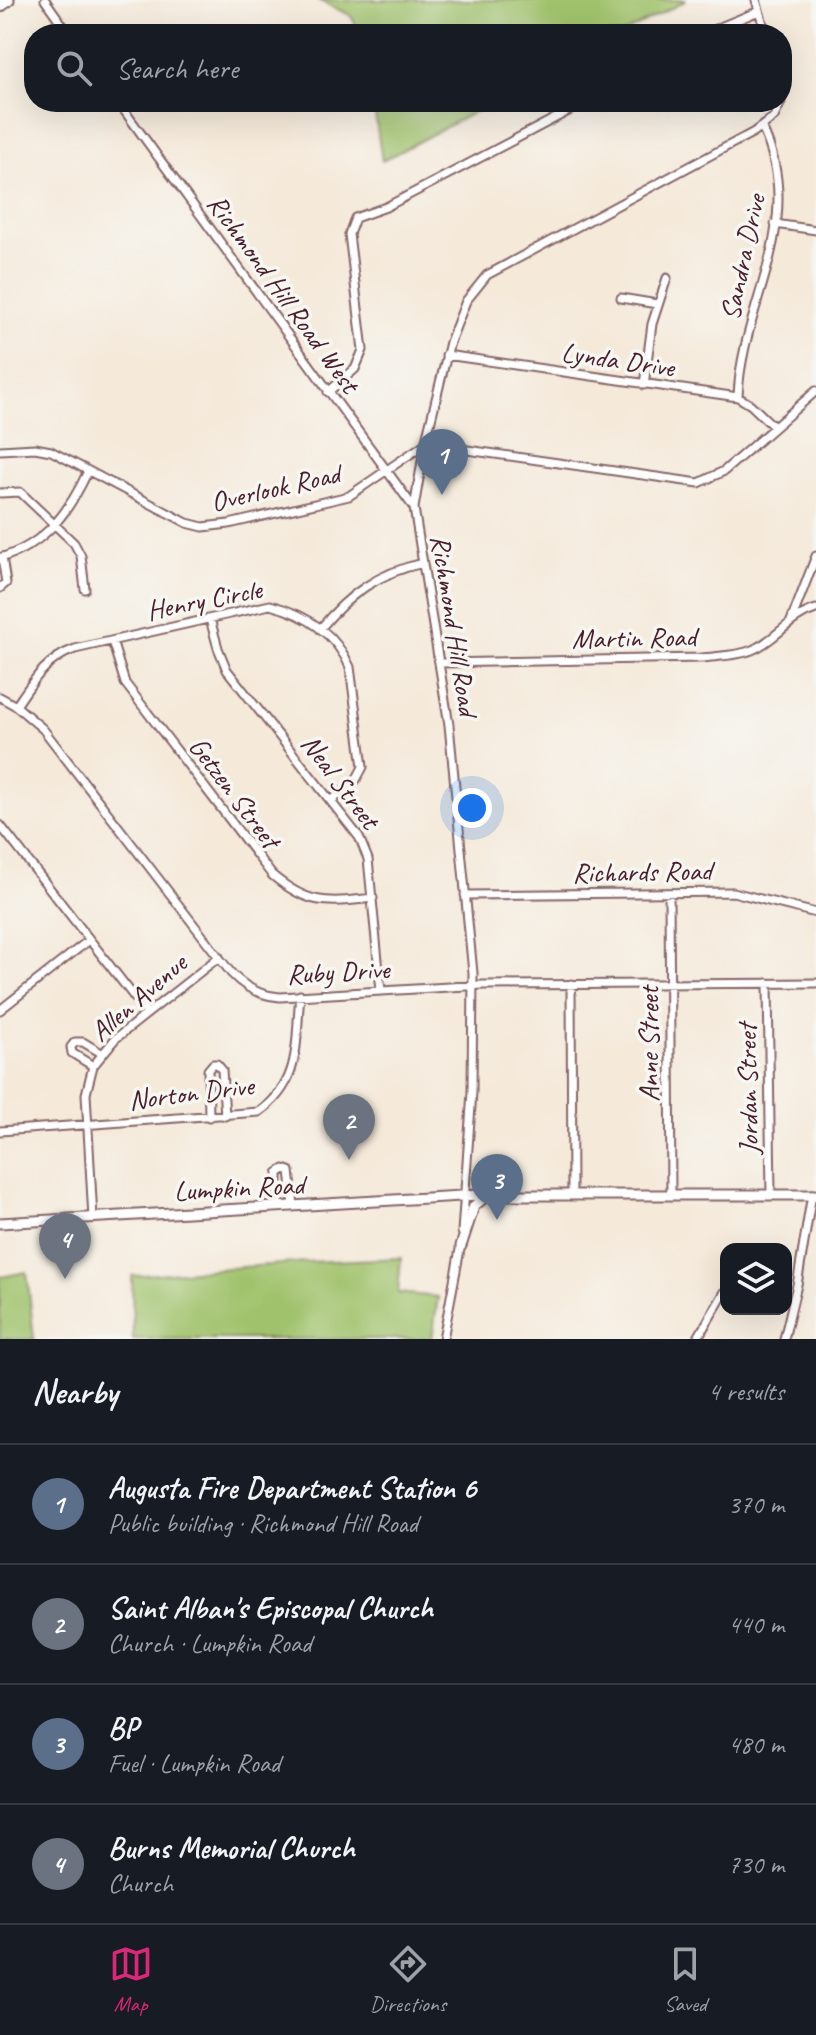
<!DOCTYPE html>
<meta charset="utf-8">
<style>
body{margin:0;font-family:Caveat,sans-serif;background:#242831;color:#f1f3f6}
.controls{position:absolute;right:24px;bottom:24px;display:grid;overflow:hidden;border-radius:16px;box-shadow:0 8px 32px #0002}
.controls button{width:72px;height:72px;display:grid;place-items:center;padding:0;border:0;border-bottom:2px solid #363941;background:#171b24;color:#f1f3f6;font:40px sans-serif}
.you{position:absolute;left:472px;top:808px;width:28px;height:28px;margin:-20px;border:6px solid #fff;border-radius:50%;background:#1a73e8;box-shadow:0 0 0 12px #1a73e833}
.badge{display:grid;place-items:center;width:52px;height:52px;border-radius:50%;background:#db2777;color:#fff;font-size:26px;font-weight:700}
.pin{position:absolute;translate:-50% -66px;filter:drop-shadow(0 2px 4px #0008)}
.pin::after{content:'';position:absolute;top:42px;width:28px;height:24px;background:inherit;clip-path:polygon(0 0,100% 0,50% 100%)}
.list{margin:0;padding:0;list-style:none}
h2{display:flex;justify-content:space-between;align-items:center;height:104px;margin:0;padding:0 32px;font-size:34px}
h2 small{font-size:26px;font-weight:400;color:#9ea1a6}
.list li{display:grid;grid-template-columns:52px 1fr auto;gap:24px;align-items:center;box-sizing:border-box;height:120px;padding:0 32px;border-top:2px solid #363941}
.list b{display:block;font-size:30px;white-space:nowrap}
.list p{margin:0;font-size:26px;white-space:nowrap;color:#9ea1a6}
.list em{font-size:26px;font-style:normal;color:#9ea1a6}
.icon{flex:none;width:44px;height:44px;fill:none;stroke:currentColor;stroke-width:2;stroke-linecap:round;stroke-linejoin:round}
.map{position:relative;flex:none;width:816px;height:1339px;overflow:hidden}
.search{position:absolute;background:#171b24;box-shadow:0 8px 32px #0002;left:24px;right:24px;top:24px;height:88px;display:flex;align-items:center;gap:20px;box-sizing:border-box;padding:0 28px;border-radius:32px;color:#9ea1a6;font-size:30px}
.sheet{height:584px;background:#171b24}
nav{display:flex;justify-content:space-around;align-items:center;box-sizing:border-box;height:112px;border-top:2px solid #363941;background:#171b24;font-size:22px;color:#9ea1a6}
nav a{display:grid;justify-items:center;gap:4px}
nav .on{color:#db2777}
.map>svg:first-child{display:block}
.green{fill:#a0c26c;stroke:#75704c;stroke-width:2}
.lines{fill:none;stroke-linecap:round;stroke-linejoin:round}
.minor-casing{stroke:#866668;stroke-width:11}
.major-casing{stroke:#866668;stroke-width:13}
.highway-casing{stroke:#866668;stroke-width:15}
.minor{stroke:#fff;stroke-width:7}
.major{stroke:#fff;stroke-width:9}
.highway{stroke:#fff;stroke-width:11}
.labels{text-anchor:middle;stroke-width:7;stroke-linejoin:round;paint-order:stroke}
.street-label{font-size:28px;fill:#4a1f2b;stroke:#f6f6f2}
</style>
<div class="map">
<svg width="816" height="1339" viewBox="0 0 816 1339">
<rect width="100%" height="100%" fill="#f6f6f2"/>
<filter id="ink" filterUnits="userSpaceOnUse"><feTurbulence type="fractalNoise" baseFrequency=".0125" numOctaves="2"/><feDisplacementMap in="SourceGraphic" scale="16" xChannelSelector="R" yChannelSelector="G"/><feConvolveMatrix kernelMatrix="1 2 1 2 8 2 1 2 1" color-interpolation-filters="sRGB"/></filter>
<filter id="wash" filterUnits="userSpaceOnUse"><feTurbulence type="fractalNoise" baseFrequency=".006" numOctaves="4" result="noise"/><feDisplacementMap in="SourceGraphic" scale="32" xChannelSelector="R" yChannelSelector="G"/><feGaussianBlur stdDeviation="1.8" result="paint"/><feColorMatrix in="noise" values="0 0 0 0 0 0 0 0 0 0 0 0 0 0 0 0 0 1.4 0 .05"/><feComposite in="paint" operator="in"/></filter>
<g filter="url(#wash)">
<rect width="100%" height="100%" fill="#f5e9d9"/>
<!-- green -->
<path class="green" d="M318,0h369l-65,34h-260l-12,-19z
M373,102h120l-111,59z
M401,1258l-3,35 40,4 -6,42h-299l-1,-63 175,-14z
M27,1272l7,67h-34v-62z"/>
</g>
<g filter="url(#ink)">
<g class="lines">
<defs>
<path id="minor" d="M45,0l24,34
M756,0l10,34
M703,34l56,-23
M118,102l296,406
M775,224l41,6
M621,298l36,6
M446,355l292,42 13,8 23,22
M644,385l8,-61 15,-46
M328,392l27,-23 8,-19 -14,-116 6,-16 31,-11 200,-105
M738,397c3,-93 70,-175 24,-269
M0,450l35,-2 16,3 136,72 16,4 26,-3 120,-28 76,-52 274,39 25,-12 92,-80
M0,493l20,-1 54,51 7,13 4,33
M0,558c45,-13 69,-46 88,-87
M0,588l6,-5 -4,-26
M210,619l8,29 9,22 132,167 9,22 13,132
M791,621l25,-65
M320,629c29,-35 58,-56 103,-66
M112,641l13,42 147,192c37,31 55,28 101,23
M439,663l263,-5c16,-2 35,-2 50,-8 23,-9 37,-33 64,-41
M0,697l16,9 27,23 188,244c14,15 29,23 49,24l203,-12 333,-2
M16,706c17,-25 30,-47 59,-57l195,-44c35,9 65,27 80,62l13,100 -7,13 -25,21
M0,825l146,187
M669,893l2,301
M465,895l268,-3 83,21
M768,983l3,212
M571,984l1,209
M0,1010l89,-70
M93,1066l-21,-13 -1,-6 4,-5h8l20,12
M209,1117l-1,-47 5,-6h4l5,6 3,46
M0,1131l259,-19c43,-30 36,-69 41,-117
M278,1207v-34l6,-4 6,2 4,35
M93,1218l-7,-124 7,-28 22,-27 104,-82
M462,1232l10,-140 1,-119 -24,-248 -35,-217 11,-64 25,-102 16,-41 21,-26 267,-143 20,-15 7,-15
M443,1339l18,-95
M697,1339l29,-49
M784,1339l13,-54 15,-91"/>
<path id="major" d="M0,1223l478,-28h338
M461,1246l13,-40 11,-9"/>
<path id="highway" d="M0,6l8,-6"/>
</defs>
<!-- minor casing -->
<use href="#minor" class="minor-casing"/>
<!-- major casing -->
<use href="#major" class="major-casing"/>
<!-- highway casing -->
<use href="#highway" class="highway-casing"/>
<!-- minor -->
<use href="#minor" class="minor"/>
<!-- major -->
<use href="#major" class="major"/>
<!-- highway -->
<use href="#highway" class="highway"/>
</g>
</g>
<g class="labels">
<!-- street labels -->
<g class="street-label">
<text transform="translate(742 257) rotate(-78)" y="10">Sandra Drive</text>
<text transform="translate(284 293) rotate(54)" y="10">Richmond Hill Road West</text>
<text transform="translate(618 359) rotate(8)" y="10">Lynda Drive</text>
<text transform="translate(275 487) rotate(-13)" y="10">Overlook Road</text>
<text transform="translate(204 599) rotate(-11)" y="10">Henry Circle</text>
<text transform="translate(455 625) rotate(81)" y="10">Richmond Hill Road</text>
<text transform="translate(634 637) rotate(-1)" y="10">Martin Road</text>
<text transform="translate(341 781) rotate(53)" y="10">Neal Street</text>
<text transform="translate(235 792) rotate(53)" y="10">Getzen Street</text>
<text transform="translate(642 871) rotate(-1)" y="10">Richards Road</text>
<text transform="translate(338 971) rotate(-3)" y="10">Ruby Drive</text>
<text transform="translate(138 997) rotate(-41)" y="10">Allen Avenue</text>
<text transform="translate(648 1044) rotate(-90)" y="10">Anne Street</text>
<text transform="translate(747 1089) rotate(-91)" y="10">Jordan Street</text>
<text transform="translate(191 1092) rotate(-7)" y="10">Norton Drive</text>
<text transform="translate(239 1187) rotate(-3)" y="10">Lumpkin Road</text>
</g>
</g>
</svg>
<div class="controls">
<button><svg class="icon" aria-label="layers" viewBox="0 0 24 24"><path d="M12 4l9 5-9 5-9-5zM3 14l9 5 9-5"/></svg></button>
</div>
<div class="you"></div>
<div class="pin badge" style="left:442px;top:495px;background:#5c6f8a">1</div>
<div class="pin badge" style="left:349px;top:1160px;background:#6b7280">2</div>
<div class="pin badge" style="left:497px;top:1220px;background:#5c6f8a">3</div>
<div class="pin badge" style="left:65px;top:1279px;background:#6b7280">4</div>
<div class="search"><svg class="icon" aria-label="search" viewBox="0 0 24 24"><circle cx="10" cy="10" r="6"/><path d="M15 15l6 6"/></svg>Search here</div>
</div>
<section class="sheet">
<h2>Nearby<small>4 results</small></h2>
<ul class="list">
<li><span class="badge" style="background:#5c6f8a">1</span><div><b>Augusta Fire Department Station 6</b><p>Public building · Richmond Hill Road</p></div><em>370 m</em></li>
<li><span class="badge" style="background:#6b7280">2</span><div><b>Saint Alban's Episcopal Church</b><p>Church · Lumpkin Road</p></div><em>440 m</em></li>
<li><span class="badge" style="background:#5c6f8a">3</span><div><b>BP</b><p>Fuel · Lumpkin Road</p></div><em>480 m</em></li>
<li><span class="badge" style="background:#6b7280">4</span><div><b>Burns Memorial Church</b><p>Church</p></div><em>730 m</em></li>
</ul>
</section>
<nav>
<a class="on"><svg class="icon" aria-label="map" viewBox="0 0 24 24"><path d="M3 6l6-2 6 2 6-2v14l-6 2-6-2-6 2zM9 4v14M15 6v14"/></svg>Map</a>
<a><svg class="icon" aria-label="directions" viewBox="0 0 24 24"><path d="M12 3l9 9-9 9-9-9zM9 14v-3h6M13 9l2 2-2 2"/></svg>Directions</a>
<a><svg class="icon" aria-label="saved" viewBox="0 0 24 24"><path d="M7 4h10v16l-5-4-5 4z"/></svg>Saved</a>
</nav>
